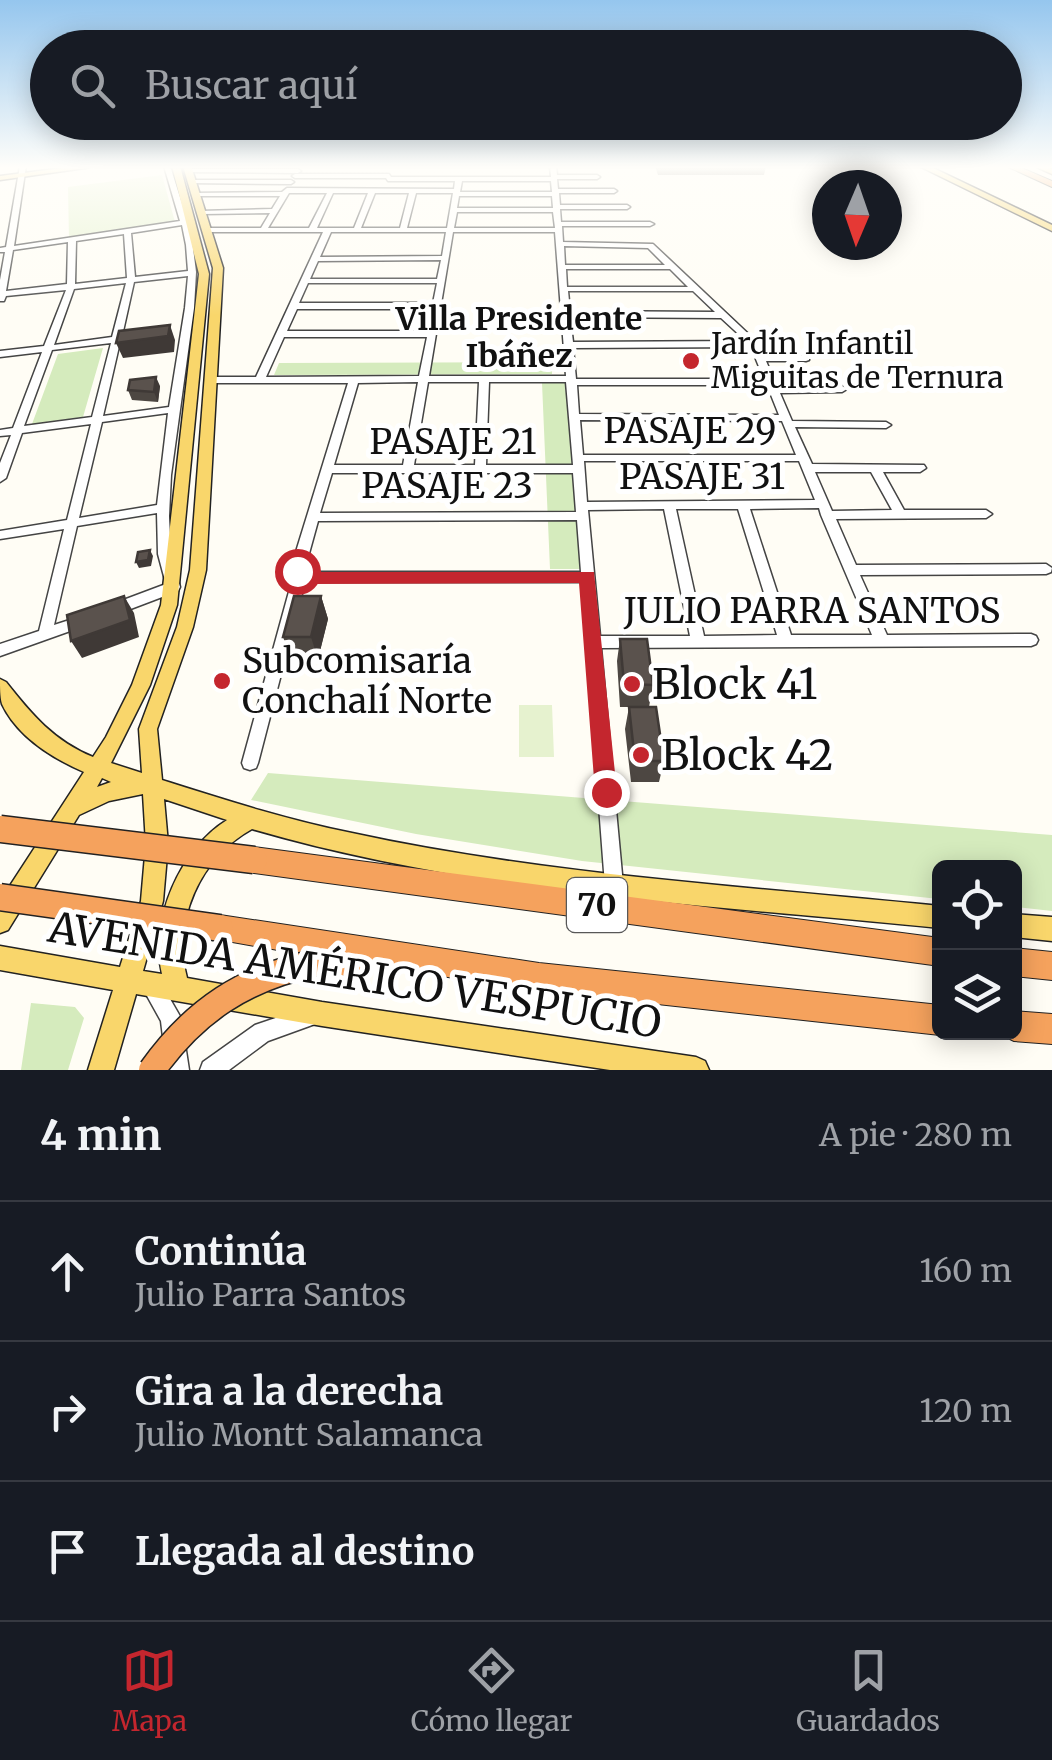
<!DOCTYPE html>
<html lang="es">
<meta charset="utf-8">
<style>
body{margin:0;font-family:Merriweather,serif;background:#20242c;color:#f1f3f6}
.controls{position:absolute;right:30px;bottom:30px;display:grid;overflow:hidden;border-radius:15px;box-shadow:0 5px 25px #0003}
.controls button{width:90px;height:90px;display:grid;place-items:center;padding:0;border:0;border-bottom:2px solid #363941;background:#171b24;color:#f1f3f6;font:50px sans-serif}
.compass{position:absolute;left:812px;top:170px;width:90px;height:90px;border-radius:50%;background:#171b24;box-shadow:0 5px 25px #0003;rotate:182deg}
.stop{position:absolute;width:30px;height:30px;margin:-22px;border:8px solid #c4262e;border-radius:50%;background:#fff}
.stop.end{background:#c4262e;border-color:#fff;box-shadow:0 2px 10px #0008}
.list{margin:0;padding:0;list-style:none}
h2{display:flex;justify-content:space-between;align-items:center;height:130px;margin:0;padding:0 40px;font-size:42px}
h2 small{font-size:32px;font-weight:400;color:#9ea1a6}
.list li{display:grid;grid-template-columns:65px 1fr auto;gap:30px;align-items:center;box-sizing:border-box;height:140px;padding:0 40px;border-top:2px solid #363941}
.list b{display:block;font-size:38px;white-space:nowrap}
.list p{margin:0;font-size:32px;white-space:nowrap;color:#9ea1a6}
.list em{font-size:32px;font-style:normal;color:#9ea1a6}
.icon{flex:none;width:55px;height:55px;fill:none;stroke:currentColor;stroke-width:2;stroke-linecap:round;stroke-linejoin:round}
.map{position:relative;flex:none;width:1052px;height:1070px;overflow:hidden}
.search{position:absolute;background:#171b24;box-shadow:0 5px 25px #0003;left:30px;right:30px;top:30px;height:110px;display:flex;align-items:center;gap:25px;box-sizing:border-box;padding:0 35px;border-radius:55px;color:#9ea1a6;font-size:38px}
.sheet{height:550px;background:#171b24}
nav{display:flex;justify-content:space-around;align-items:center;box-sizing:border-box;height:140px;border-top:2px solid #363941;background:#171b24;font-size:28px;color:#9ea1a6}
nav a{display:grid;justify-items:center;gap:5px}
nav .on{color:#c4262e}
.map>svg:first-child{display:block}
.green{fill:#d5ebbd}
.pitch{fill:#e6f2cf}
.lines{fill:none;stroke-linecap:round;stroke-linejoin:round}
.minor-casing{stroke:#444;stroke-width:3}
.major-casing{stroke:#222;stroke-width:3}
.highway-casing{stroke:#222;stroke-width:2}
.minor{fill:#fff;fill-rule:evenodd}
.major{fill:#f9d66b;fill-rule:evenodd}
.highway{fill:#f5a25d;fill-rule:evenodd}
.highway-bridge-casing{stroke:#222;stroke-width:29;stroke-linecap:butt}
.highway-bridge{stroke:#f5a25d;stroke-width:26}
.wall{fill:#4d4742}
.shaded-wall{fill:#3f3936}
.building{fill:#5a524d;stroke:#3f3936;stroke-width:2.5}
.route{fill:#c4262e}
.poi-dot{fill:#c4262e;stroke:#fff;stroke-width:4}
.labels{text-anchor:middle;stroke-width:10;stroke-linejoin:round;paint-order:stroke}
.far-poi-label{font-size:30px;fill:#111;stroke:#fff;text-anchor:start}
.far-neighbourhood-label{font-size:32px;font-weight:bold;fill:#111;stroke:#fff}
.shield{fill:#fff;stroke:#585858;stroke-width:2.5}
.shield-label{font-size:32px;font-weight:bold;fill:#111}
.street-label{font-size:35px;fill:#111;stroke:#fff}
.poi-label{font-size:35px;fill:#111;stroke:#fff;text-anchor:start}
.near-poi-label{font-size:42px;fill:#111;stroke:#fff;text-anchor:start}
.near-street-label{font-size:42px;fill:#111;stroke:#fff}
</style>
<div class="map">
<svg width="1052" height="1070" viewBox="0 0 1052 1070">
<rect width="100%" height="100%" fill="#fffdf5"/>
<!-- green -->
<path class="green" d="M103,348l-20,69 -51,7 26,-70z
M552,362v12l-278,1 5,-12z
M542,383h23l16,186h-31z
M268,773l784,62v76l-37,-4 -1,-39h-74l-1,31 -357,-38 -166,-27 -165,-34z
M31,1003l44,4 9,11 -16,52h-47z"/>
<!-- pitch -->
<path class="pitch" d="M162,175l13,47 -106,17 -1,-52z
M519,705h33l2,52h-35z"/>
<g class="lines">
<defs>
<path id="minor" d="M20,166h6l-12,80 166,-25 -16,-55h6l21,66 5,40 -2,36 -23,167 -2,41 2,38 9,33 -2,4 -58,22h-10l-2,-4 2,-4 56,-21 -8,-30 -1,-41 -80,13 -23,99 28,-9 5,1 2,4 -2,4 -87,31v-12l39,-13 25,-102 -64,10v-8l67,-11 24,-96 -69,9 -16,45 -6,4v-19l11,-28 -11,1v-6l13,-2 29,-76 -42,5v-6l44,-5 22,-56 -60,6 -2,5h-4v-21l5,-28h-5v-4l6,-1zM182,225l4,20 2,26 -53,6 -4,-44zM124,234l3,44 -52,6 1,-43zM68,242l-1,42 -61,7 7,-41zM188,276l-3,32 -16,99 -66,9 17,-74 7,-3 -5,-3 12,-54zM126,283l-14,54 -58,8 20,-56zM111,343l-19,74 -68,9 28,-76zM168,413l-11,92 -78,13 23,-96z
M550,166h6l1,9h40l3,2 -3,2h-40l1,10h56l3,2 -3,2h-55l1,12h67l3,2 -3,2h-67l1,13h89l4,2 -4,2h-88l1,16 90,2 104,98 7,13 45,1v4l-3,1h-40l11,26 65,-1 5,3 -5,3 -62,1 12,28 94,1 5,3 -5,3 -91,-1 17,37 112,1 2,3 -6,4h-37l21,38h82l6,4 -6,4 -150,1 20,46 190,-1 6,4 -1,4 -5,2 -186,1 27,60 144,-1 5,2 2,4 -2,4 -5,2 -430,2 22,237 -2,7 -7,2 -7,-2 -2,-7 -23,-303h-277l-47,181 -2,5 -6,2 -6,-2 -2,-5 51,-186 -2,-9 57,-185h-138l-5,-3 5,-3h46l67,-145h-119l-1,-2 4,-2h54l9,-15 -68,1 -2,-1v-2l72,-2 8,-13h-84l-3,-2 1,-1 88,-1 5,-4 167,1 1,-8h-67l-2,-3h-91l-3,-2 3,-2h94l2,3h160zM462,181h89l1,11h-92zM289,193h38l-18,35h-41zM333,193h35l-14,35h-37zM375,193h34l-9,35h-39zM416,193h37l-6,35h-40zM459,196h93l1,12h-96zM457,212h96l2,16h-101zM331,232h115l-4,24 -122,1zM453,232h102l11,144h-137zM564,246l84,2 17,17h-100zM441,260l-4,19h-127l8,-18zM566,269h104l18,18h-121zM308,283h129l-4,20h-134zM568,291h125l22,21 -145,-1zM297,309h135l-4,22h-141zM570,317l151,1 25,23 -173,1zM284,337h143l-8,39 -153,1zM751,347l13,32h-188l-3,-31zM418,382l-15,83h-69l24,-82zM428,382h51l-4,83h-61zM489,382h77l7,83h-87zM577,385h190l12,30 -200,-1zM580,420l202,1 14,34h-213zM584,461h215l16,39 -228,2zM815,472h56l21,38 -60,1zM332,473h241l3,39 -256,1zM819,508l2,7 51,120h-81l-41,-126zM664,509l26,127h-90l-12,-126zM676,509h62l39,126 -73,1zM577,520l4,52h-276v-4l13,-47z
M189,169h109l3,2 -3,2 -111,-1z
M192,180h99l3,2 -3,2 -101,-1z
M151,975l7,3 23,40 8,52h-22l-6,-49 -20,-36 3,-7z
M308,1007l7,3 3,7 -3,7 -47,17 -39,29h-29l3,-8 52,-37z"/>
<path id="major" d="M78,166h21l-99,14v-4z
M172,166h8l29,108 -32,331 -27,80 -39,78 31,10 -3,-44 38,-102 13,-57 23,-302 -30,-102h8l32,102 -17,302 -13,57 -36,102 5,51c63,20 125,40 190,53 193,42 391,53 588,73v22c-230,-23 -465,-34 -688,-99 -52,29 -80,91 -65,149l135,24 374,55 9,4 4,9h-99l-288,-44 -186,-32 -22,76h-26l25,-80 -113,-20v-24l120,21 21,-66 5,-57 -3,-50 -34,7 -30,14 -71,115 -8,3v-32l84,-129c-32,-14 -67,-36 -82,-68 -2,-7 -2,-17 -2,-25l6,3c26,33 48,59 87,75l13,-20 26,-52 29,-80 38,-331zM102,778l9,4 -14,5zM164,799l63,21c-47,29 -78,101 -65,154l-19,-3 20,-70 5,-57z
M919,166h10l123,59v6z
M1034,166h10l8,3v5z
M1014,914l38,3v24l-38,-4z"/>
<path id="highway" d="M1006,166h11l35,15v6z
M254,847l686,91v28l-686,-93 -9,-4 -4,-9 4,-9z
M220,915l319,48 401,42v27h5l-5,3 -401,-44 -163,-25c-16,10 -52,14 -70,7l-4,-10 4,-8 -96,-17 -3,-10 3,-10z
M1014,948l38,4v28l-38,-4z
M1014,1011l38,3v30l-38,-3 -10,-5 -2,-4h12z"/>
</defs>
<!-- minor casing -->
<use href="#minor" class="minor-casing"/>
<!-- major casing -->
<use href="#major" class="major-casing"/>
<!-- highway casing -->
<use href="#highway" class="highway-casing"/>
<!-- minor -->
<use href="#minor" class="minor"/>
<!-- major -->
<use href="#major" class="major"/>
<!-- highway -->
<use href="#highway" class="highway"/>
<defs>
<path id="highway-bridge" d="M0,829l254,31
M0,897l220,31
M152,1070c42,-59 93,-93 164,-107"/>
</defs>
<!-- highway-bridge casing -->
<use href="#highway-bridge" class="highway-bridge-casing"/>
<!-- highway-bridge -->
<use href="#highway-bridge" class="highway-bridge"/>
</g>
<!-- wall -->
<path class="wall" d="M655,166h111l-2,9h-106z
M160,386l-2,16 -26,-2 -4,-10z
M321,596l7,23 -10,40h-27l-8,-22z
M620,639l33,46 -4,22 15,54 -5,21h-28l-6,-53 4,-22h-9l-3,-46z"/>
<!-- shaded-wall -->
<path class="shaded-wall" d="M170,325l5,15 -1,12 -51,6 -7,-15z
M156,377l4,9 -2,16 -4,-10z
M150,550l3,6 -2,10 -12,2 -3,-6z
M124,596l10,17 5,24 -57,21 -11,-17z
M321,596l7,23 -10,40 -7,-22z"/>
<!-- building -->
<path class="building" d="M170,325l-2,11 -52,7 3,-12z
M156,377l-2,15 -26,-2 2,-10z
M150,550l-2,10 -12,2 2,-10z
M124,596l6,24 -59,21 -4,-26z
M294,596h27l-10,41h-28z
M620,639h27l6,46 -29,-1z
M629,707h27l8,54h-29z"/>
<!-- sky -->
<linearGradient id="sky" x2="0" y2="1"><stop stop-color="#95c6ee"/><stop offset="0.53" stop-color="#fffefa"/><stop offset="1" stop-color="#fffefa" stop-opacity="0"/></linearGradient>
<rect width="1052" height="316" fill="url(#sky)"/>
<!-- route -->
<path class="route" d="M297,565l13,7h284l23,220 -3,8h-16l-3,-8 -16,-209 -273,1 -18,-13z"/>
<!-- markers -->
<g class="poi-dot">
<circle cx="691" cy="361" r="10"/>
<circle cx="222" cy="681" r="10"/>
<circle cx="632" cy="684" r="10"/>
<circle cx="641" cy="755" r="10"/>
</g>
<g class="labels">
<!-- far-poi labels -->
<g class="far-poi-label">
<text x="711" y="354">Jardín Infantil<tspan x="711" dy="34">Miguitas de Ternura</tspan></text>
</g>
<!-- far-neighbourhood labels -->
<g class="far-neighbourhood-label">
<text x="519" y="330">Villa Presidente<tspan x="519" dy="37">Ibáñez</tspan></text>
</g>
<!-- shield labels -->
<rect class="shield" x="567" y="878" width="60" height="54" rx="8"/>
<g class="shield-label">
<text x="597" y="916">70</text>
</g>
<!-- street labels -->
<g class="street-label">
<text x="690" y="443">PASAJE 29</text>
<text x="453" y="454">PASAJE 21</text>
<text x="702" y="489">PASAJE 31</text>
<text x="447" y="498">PASAJE 23</text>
<text x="812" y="623">JULIO PARRA SANTOS</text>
</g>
<!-- poi labels -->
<g class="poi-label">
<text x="242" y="673">Subcomisaría<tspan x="242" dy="40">Conchalí Norte</tspan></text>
</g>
<!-- near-poi labels -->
<g class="near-poi-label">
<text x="652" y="699">Block 41</text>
<text x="661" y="770">Block 42</text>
</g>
<!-- near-street labels -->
<g class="near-street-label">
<text transform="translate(355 975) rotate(9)" y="15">AVENIDA AMÉRICO VESPUCIO</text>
</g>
</g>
</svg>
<div class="controls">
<button><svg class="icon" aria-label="locate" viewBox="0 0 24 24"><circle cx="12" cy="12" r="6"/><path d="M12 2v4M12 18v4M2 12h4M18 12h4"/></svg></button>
<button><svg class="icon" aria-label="layers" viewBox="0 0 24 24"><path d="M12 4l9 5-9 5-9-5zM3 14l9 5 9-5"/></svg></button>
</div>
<svg class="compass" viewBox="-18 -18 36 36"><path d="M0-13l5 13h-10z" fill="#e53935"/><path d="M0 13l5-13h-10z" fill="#9ea1a6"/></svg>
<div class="stop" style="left:297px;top:571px"></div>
<div class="stop end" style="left:606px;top:792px"></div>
<div class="search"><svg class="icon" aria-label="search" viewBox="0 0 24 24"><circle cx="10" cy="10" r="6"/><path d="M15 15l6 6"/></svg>Buscar aquí</div>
</div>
<section class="sheet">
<h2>4 min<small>A pie · 280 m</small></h2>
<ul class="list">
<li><svg class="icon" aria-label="ahead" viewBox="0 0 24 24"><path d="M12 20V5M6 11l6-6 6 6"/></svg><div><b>Continúa</b><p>Julio Parra Santos</p></div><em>160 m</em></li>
<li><svg class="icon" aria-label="right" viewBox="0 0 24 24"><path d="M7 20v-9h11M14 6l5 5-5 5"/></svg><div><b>Gira a la derecha</b><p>Julio Montt Salamanca</p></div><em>120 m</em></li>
<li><svg class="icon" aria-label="arrive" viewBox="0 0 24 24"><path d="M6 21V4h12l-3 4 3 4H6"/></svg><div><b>Llegada al destino</b></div></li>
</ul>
</section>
<nav>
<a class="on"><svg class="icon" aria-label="map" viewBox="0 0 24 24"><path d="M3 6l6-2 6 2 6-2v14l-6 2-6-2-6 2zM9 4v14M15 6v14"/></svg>Mapa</a>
<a><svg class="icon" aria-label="directions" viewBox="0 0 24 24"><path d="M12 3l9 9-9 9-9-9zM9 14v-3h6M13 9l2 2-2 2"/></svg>Cómo llegar</a>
<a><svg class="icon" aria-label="saved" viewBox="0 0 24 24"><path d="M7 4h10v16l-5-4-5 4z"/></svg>Guardados</a>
</nav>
